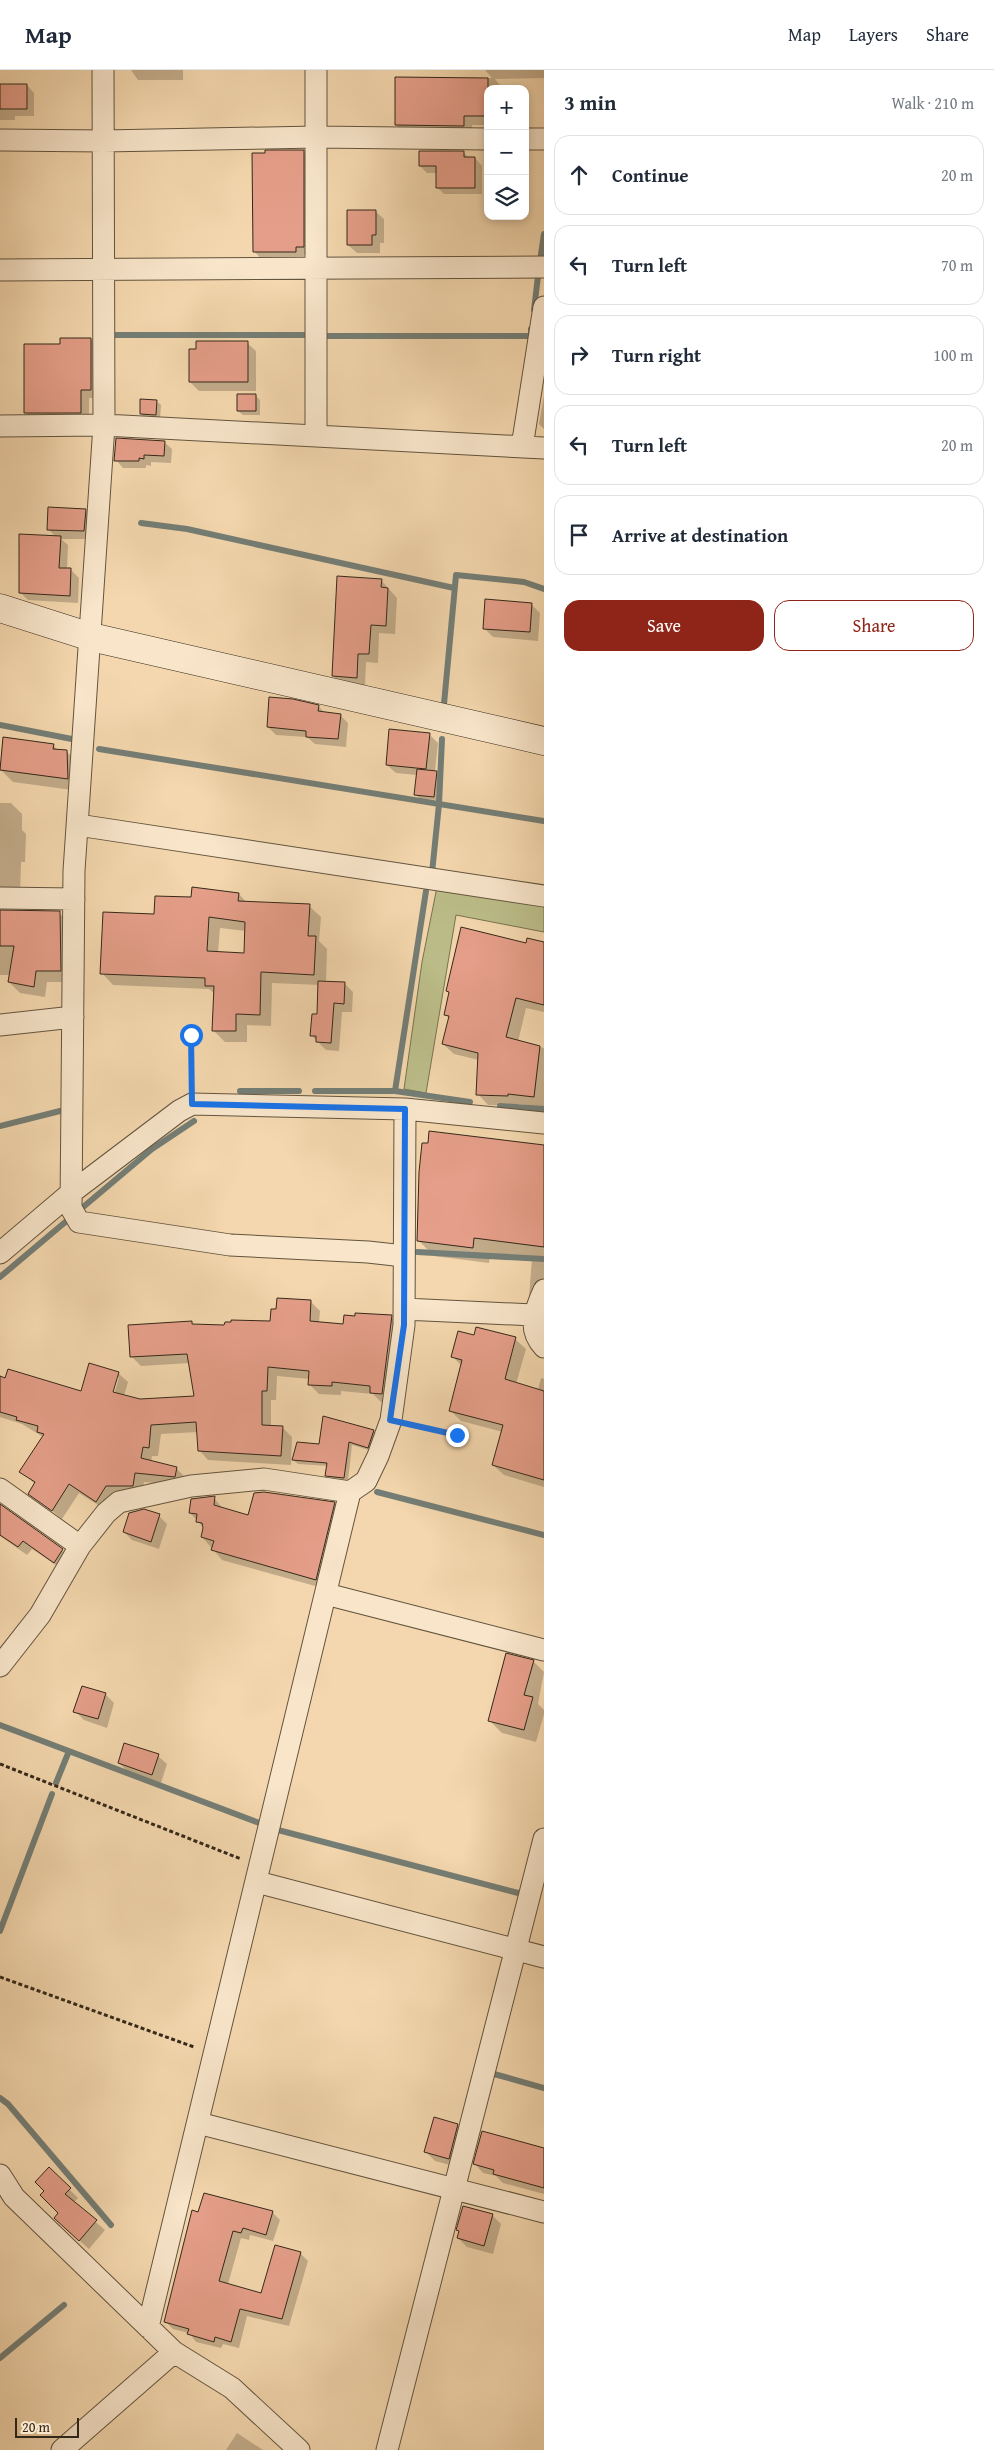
<!DOCTYPE html>
<meta charset="utf-8">
<style>
body{margin:0;font-family:"Gentium Book Plus",serif;background:#f2f2f3;color:#1f2937}
.controls{position:absolute;right:15px;top:15px;display:grid;overflow:hidden;border-radius:10px;box-shadow:0 2px 8px #0003}
.controls button{width:45px;height:45px;display:grid;place-items:center;padding:0;border:0;border-bottom:1px solid #e0e1e3;background:#fff;color:#1f2937;font:25px sans-serif}
.scale{position:absolute;left:15px;bottom:12px;width:64px;box-sizing:border-box;padding-left:5px;border:2px solid #332818;border-top:0;font-size:14px;line-height:18px;white-space:nowrap;color:#332818;-webkit-text-stroke:4px #f8e5ca;paint-order:stroke}
.stop{position:absolute;width:15px;height:15px;margin:-11px;border:4px solid #1a73e8;border-radius:50%;background:#fff}
.stop.end{background:#1a73e8;border-color:#fff;box-shadow:0 1px 5px #0008}
.list{margin:0;padding:0;list-style:none}
h2{display:flex;justify-content:space-between;align-items:center;height:65px;margin:0;padding:0 20px;font-size:21px}
h2 small{font-size:16px;font-weight:400;color:#747a83}
.list li{display:grid;grid-template-columns:32px 1fr auto;gap:15px;align-items:center;box-sizing:border-box;height:80px;margin:0 10px 10px;padding:0 10px;border:1px solid #e0e1e3;border-radius:15px}
.list b{display:block;font-size:19px;white-space:nowrap}
.list em{font-size:16px;font-style:normal;color:#747a83}
.actions{display:flex;gap:10px;padding:15px 20px}
.actions a{flex:1;padding:11px 0;border:1px solid #8f2418;border-radius:15px;text-align:center;font-size:18px;color:#8f2418}
.actions .main{background:#8f2418;color:#fff}
.icon{flex:none;width:28px;height:28px;fill:none;stroke:currentColor;stroke-width:2;stroke-linecap:round;stroke-linejoin:round}
.map{position:relative;flex:none;width:544px;height:2380px;overflow:hidden}
header{display:flex;align-items:center;gap:30px;box-sizing:border-box;height:70px;padding:0 25px;background:#fff;border-bottom:1px solid #e0e1e3}
header strong{font-size:24px}
nav{display:flex;gap:28px;margin-inline-start:auto;font-size:18px}
main{display:flex}
aside{flex:1;background:#fff}
.map>svg:first-child{display:block}
.green{fill:#bcbe8a;stroke:#787351}
.shadow{fill:#0003;fill-rule:evenodd}
.lines{fill:none;stroke-linecap:round;stroke-linejoin:round}
.stream{stroke:#747e76;stroke-width:6}
.building{fill:#e59e89;stroke:#332818;fill-rule:evenodd}
.street-casing{stroke:#63543e;stroke-width:23}
.secondary-casing{stroke:#332818;stroke-width:29}
.path{stroke:#332818;stroke-width:3;stroke-dasharray:4 2.5;stroke-linecap:butt}
.street{stroke:#f8e5ca;stroke-width:21}
.secondary{stroke:#f8e5ca;stroke-width:28}
.route{stroke:#1a73e8;stroke-width:6}
</style>
<header>
<strong>Map</strong>
<nav><a>Map</a><a>Layers</a><a>Share</a></nav>
</header>
<main>
<div class="map">
<svg width="544" height="2380" viewBox="0 0 544 2380">
<rect width="100%" height="100%" fill="#f4d7ae"/>
<filter id="stains"><feTurbulence type="fractalNoise" baseFrequency=".004" numOctaves="4"/><feColorMatrix values="0 0 0 0 .2 0 0 0 0 .09 0 0 0 0 .02 0 0 0 .5 -.17"/></filter>
<radialGradient id="worn" r=".72"><stop offset=".6" stop-color="#630" stop-opacity="0"/><stop offset="1" stop-color="#630" stop-opacity=".3"/></radialGradient>
<!-- green -->
<path class="green" d="M437,817l107,16v29l-88,-17 -30,178 -22,-4 18,-127z"/>
<!-- shadow -->
<path class="shadow" d="M131,0h52v10h-45z
M485,0h59v8l-49,1 8,10h-15v36h-16v10l-67,-1 -9,-9v-47h96z
M0,15h27l7,8v23h-19v4h-15z
M303,81l9,9v95h-8v6h-41l-8,-9z
M463,82l6,6h6l7,8v28h-38l-7,-7v-14h-10l-7,-7z
M375,141l9,8v24h-4v10h-23l-9,-8z
M91,269l8,8v51h-10v22l-56,1 -8,-8 37,-68z
M247,273l9,8v40h-57l-9,-9z
M256,326l4,4v15h-17l-5,-4z
M544,326v33l-5,-5z
M156,331l5,4 -1,14 -15,-1 -4,-4z
M164,372l8,7 -1,14 -20,-1v4l-5,-1v3h-23l-7,-8z
M85,440l9,9 -1,20h-32l7,6 -1,25h4l8,8 -1,25 -50,-3 -8,-8 36,-55 -7,-7z
M381,510l16,18 -2,36 -16,-1 -1,30 -12,-1 -1,24 -23,-1 -9,-9z
M531,534l9,9 -2,28 -45,-4 -9,-9z
M318,636l7,7 15,2 8,8 -2,24 -31,-3 -8,-7 -31,-2 -8,-8z
M429,664l9,9 -3,28 5,5 -2,24 -18,-1 -4,-4 1,-20 -21,-2 -9,-8z
M4,668l49,7 6,6 8,1 13,13v26l-67,-9 -13,-13z
M0,733h11l11,11v16l4,4 -1,28h-4l-1,34 -20,7z
M194,819l45,5 8,9 62,3 12,11 -2,24 8,8 -1,33 18,1 9,9 -1,20h-10l-3,39 -13,-1 -14,-14 6,-20 2,-31 -48,-2 -1,43 -24,-1v17h-22l-12,-12 2,-36 -6,-5 -96,-4 -11,-12 53,-58 37,-16zM220,858l26,3 -1,23 -27,-1z
M0,842l59,1 11,11 1,58h-24l-2,15 -25,-4 -11,-11 1,-7h-10z
M528,869l16,3v70l-18,-4 -8,34 26,6v59l-26,-3v2l-30,-1 -10,-11 1,-34 -25,-6 -11,-10 7,-25 -5,-5 5,-20 -3,-4 80,-45z
M430,1062l114,14v165l-15,-15 3,-37 -42,-5 -1,9 -55,-7 -16,-16z
M311,1232l9,9 -1,12 25,2 47,-8 10,9 -10,77 -10,-1 -8,-8 -32,-3v4l-22,-1 -10,-10 1,-5 -33,-3 -1,24h-5v27h11l10,10 -1,28 -83,-5 -9,-10 -1,-18 -37,2 -3,22h-6l-1,6 25,6 10,10 -2,8 -40,-4 -2,13 -36,15 -27,-17 -17,26 -32,-26 5,-9 -14,-13 22,-34 -21,-13 -22,-7v-39l81,14 37,-19 10,9 -4,14 16,5 55,-4 -5,-34 -49,3 -10,-10 60,-34 3,3 31,1 46,-4zM116,1307h3l-6,21 -3,-1z
M475,1267l40,2 11,10 -10,35 22,6 3,-12 3,1v108l-40,-12 -11,-10 10,-33 -42,-11 -10,-10 11,-45 -10,-10z
M373,1361l5,4 -6,16 -20,-6 -4,36 -17,-2 -4,-4 1,-9 -30,-2 -5,-4 27,-15z
M214,1428l10,12 25,7 85,-13 10,10 -18,75 -104,-29 -20,-23 2,-9 -14,-15z
M0,1436l62,44 9,9 -8,11 -31,-21 -5,6 -27,-19z
M159,1446l8,8 -8,25 -27,-9 -8,-8z
M533,1591l11,11 -6,32 6,6v4l-8,28 -34,-9 -13,-13z
M83,1617l23,8 8,8 -7,25 -23,-8 -9,-9z
M158,1686l9,8 -6,19 -33,-11 -9,-9z
M457,2055l9,9 -8,33 -23,-6 -9,-9z
M483,2063l61,16v45l-41,-11 -7,-7 -13,-3 -8,-9z
M49,2099l29,29 -5,5 32,27 -16,19 -25,-22 -4,-14 -14,-22z
M272,2142l8,8 -7,21 -23,-6 -1,5 -8,-2 -13,46 34,10 38,-41 8,8 -19,65 -42,-10 -8,32 -16,-4 -2,4 -25,-6 -7,-9 -16,-4 -7,-7 33,-109z
M492,2145l9,9 -8,30 -26,-7 -9,-9z
M237,2363l26,17h-37z"/>
<g class="lines">
<!-- stream -->
<path class="stream" d="M540,191l4,-27
M534,240l4,-34
M115,265h192
M322,266h209v-7
M141,453l46,6 267,59
M444,634l12,-129 68,7 20,7
M0,655l77,15
M99,679l445,72
M432,803l7,-69 3,-65
M426,821l-31,200 75,11
M240,1021h59
M315,1021h80
M500,1036l44,3
M0,1056l60,-15
M417,1182l127,7
M0,1207l152,-128 42,-28
M377,1422l167,43
M0,1655l262,99
M56,1713l13,-32
M278,1760l244,64 -1,4
M0,1861l52,-137
M494,2004l50,14
M0,2028l8,6 103,121
M0,2288l64,-53"/>
</g>
<!-- building -->
<path class="building" d="M395,7l93,1v38h-24v10l-69,-1z
M0,14h27v25h-27z
M265,80h39v97h-8v5h-43l-1,-99h13z
M419,81h45v6h11v31h-39v-22h-17z
M347,140h29v25h-4v10h-25z
M60,268h31v52h-10v23h-57v-69h36z
M196,271h52v41h-59v-33h7z
M237,324h19v17h-19z
M140,329l17,1 -1,15 -16,-1z
M116,368l49,3 -1,15 -20,-1v4l-5,-1v3h-25z
M48,437l38,2 -2,22 -37,-1z
M19,464l42,2 -2,32h12l-1,28 -51,-3z
M337,506l45,3 -1,8 7,1 -2,38 -15,-1 -2,29h-11l-1,24 -25,-2z
M485,529l47,4 -2,29 -47,-3z
M269,627l24,2 26,6 -1,6 23,3 -3,25 -32,-2v-6l-39,-4z
M389,659l41,4 -4,36 -40,-4z
M3,667l51,7 -1,5 14,1 1,29 -68,-9z
M417,699l20,2 -3,26 -20,-2z
M192,817l47,6 -1,8 72,3 -2,32h8l-2,39 -53,-3 -1,43 -24,-1v17h-24l2,-45h-9v-8l-105,-4 3,-62 51,2 1,-18 36,1zM209,847l36,5 -1,31 -37,-2z
M0,840l60,1 1,60h-25l-2,16 -26,-5 6,-36h-14z
M461,857l65,16 1,-5 17,4v63l-28,-7 -10,39 34,9 -6,51 -26,-3v2l-32,-1 2,-42 -36,-9 7,-28 -5,-1 5,-23 -3,-1z
M318,911l27,1 -1,22 -10,-1 -3,40 -15,-1v-6h-6l2,-22h5z
M429,1061l115,14v102l-70,-9 -1,10 -56,-7 2,-69 3,-29h6z
M277,1228l34,2 -1,21 33,3 1,-9 11,1v-3l37,2 -10,79 -12,-1v-7l-38,-4v4l-24,-1 1,-14 -41,-4 -1,24h-5v34l21,1 -2,30 -83,-5 -2,-29 -45,3 -2,23 -6,-1 -2,11 36,9 -2,10 -40,-4 -2,13h-27l-10,16 -27,-18 -17,27 -24,-17 7,-12 -16,-10 25,-38 -7,-2 1,-6 -22,-6 1,-3 -17,-5v-36l5,2 3,-9 73,22 8,-28 30,9 -6,20 27,7 54,-3 -7,-42 -57,3 -2,-32 64,-4v3l32,1 1,-3h6v-2l39,1 1,-12h5z
M476,1257l40,10 -11,42 39,12v89l-52,-15 11,-40 -54,-14 13,-51 -11,-3 7,-26 16,4z
M323,1346l51,14 -6,18 -19,-6 -5,36 -19,-2 2,-13 -35,-3 5,-18 22,2z
M264,1422l71,10 -19,78 -105,-30 3,-9 -13,-4 2,-9 -1,-5 -6,-1 1,-8 -8,-1 2,-14 24,-3 -1,9 34,10 6,-22z
M0,1434l63,45 -9,14 -31,-22 -5,6 -18,-12z
M144,1439l16,5 -9,28 -28,-10 6,-19z
M506,1583l28,7 -10,35 9,2 -9,33 -36,-9z
M82,1616l24,7 -8,26 -25,-7z
M124,1673l35,11 -7,21 -34,-12z
M434,2047l24,7 -9,35 -25,-7z
M482,2061l62,17v40l-51,-14 1,-4 -21,-6z
M49,2097l22,21 -6,6 32,26 -18,21 -25,-23 4,-5 -18,-18 4,-4 -9,-9z
M204,2123l69,18 -7,24 -23,-7 -2,5 -8,-2 -14,50 42,12 14,-48 26,7 -19,67 -42,-10 -9,33 -16,-5 -1,5 -27,-8 2,-5 -25,-7 28,-112 6,2z
M463,2136l30,8 -9,32 -27,-8 2,-7 -3,-1z"/>
<g class="lines">
<defs>
<path id="street" d="M103,0l1,355 -30,446 -3,337 8,14 151,23 138,7 36,4
M316,0v365
M525,69h19
M0,70l103,1 213,-4 172,2
M0,200l544,-3
M0,356l104,-1 440,23
M522,377l22,-140
M78,755l466,71
M0,828l74,1
M0,955l73,-8
M0,1183l72,-61 107,-81 13,-7 213,5 139,14
M544,1220c-9,20 -17,39 0,57
M404,1239l129,6
M0,1419l80,57
M326,1524l218,56
M0,1596l40,-51 40,-69 26,-33 13,-11 72,-16 73,-7 86,13 16,-11 12,-25 13,-36 13,-95 1,-216
M257,1812l287,75
M198,2053l346,89
M0,2105l14,22 160,155 58,36 67,62
M148,2257l202,-835
M62,2380l112,-98
M387,2380l157,-611"/>
<path id="secondary" d="M0,538l91,29 453,104"/>
</defs>
<!-- street casing -->
<use href="#street" class="street-casing"/>
<!-- secondary casing -->
<use href="#secondary" class="secondary-casing"/>
<!-- path -->
<path class="path" d="M191,965l1,49
M411,1355l46,10
M0,1694l241,95
M0,1907l194,70"/>
<!-- street -->
<use href="#street" class="street"/>
<!-- secondary -->
<use href="#secondary" class="secondary"/>
</g>
<g class="lines">
<!-- route -->
<path class="route" d="M191,965l1,69 213,5 -1,216 -14,95 67,15"/>
</g>
<rect width="100%" height="100%" filter="url(#stains)"/>
<rect width="100%" height="100%" fill="url(#worn)"/>
</svg>
<div class="controls">
<button>+</button>
<button>−</button>
<button><svg class="icon" aria-label="layers" viewBox="0 0 24 24"><path d="M12 4l9 5-9 5-9-5zM3 14l9 5 9-5"/></svg></button>
</div>
<div class="scale">20 m</div>
<div class="stop" style="left:191px;top:965px"></div>
<div class="stop end" style="left:457px;top:1365px"></div>
</div>
<aside>
<h2>3 min<small>Walk · 210 m</small></h2>
<ul class="list">
<li><svg class="icon" aria-label="ahead" viewBox="0 0 24 24"><path d="M12 20V5M6 11l6-6 6 6"/></svg><div><b>Continue</b></div><em>20 m</em></li>
<li><svg class="icon" aria-label="left" viewBox="0 0 24 24"><path d="M17 20v-9H6M10 6l-5 5 5 5"/></svg><div><b>Turn left</b></div><em>70 m</em></li>
<li><svg class="icon" aria-label="right" viewBox="0 0 24 24"><path d="M7 20v-9h11M14 6l5 5-5 5"/></svg><div><b>Turn right</b></div><em>100 m</em></li>
<li><svg class="icon" aria-label="left" viewBox="0 0 24 24"><path d="M17 20v-9H6M10 6l-5 5 5 5"/></svg><div><b>Turn left</b></div><em>20 m</em></li>
<li><svg class="icon" aria-label="arrive" viewBox="0 0 24 24"><path d="M6 21V4h12l-3 4 3 4H6"/></svg><div><b>Arrive at destination</b></div></li>
</ul>
<div class="actions"><a class="main">Save</a><a>Share</a></div>
</aside>
</main>
